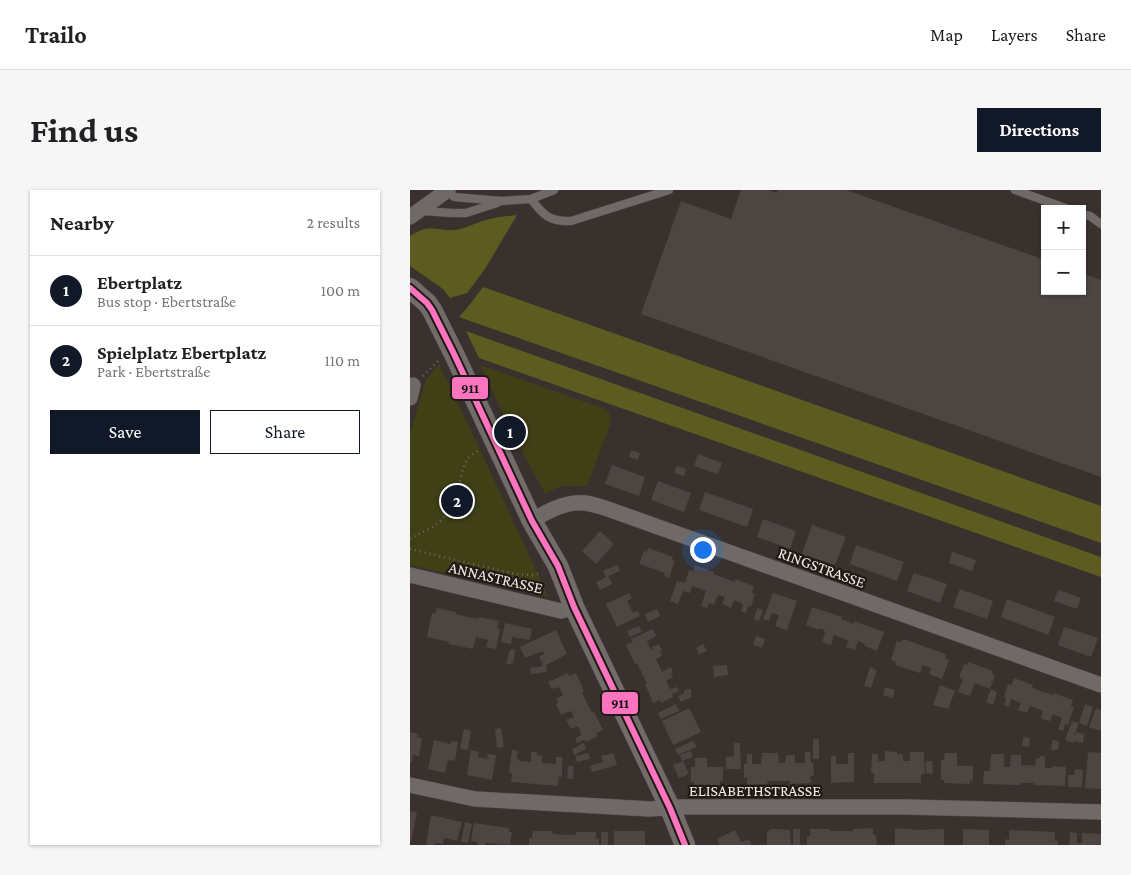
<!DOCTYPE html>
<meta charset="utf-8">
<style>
body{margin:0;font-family:"Crimson Pro",serif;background:#f6f6f6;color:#202124}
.controls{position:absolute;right:15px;top:15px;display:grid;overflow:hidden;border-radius:0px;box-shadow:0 1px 4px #0004}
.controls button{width:45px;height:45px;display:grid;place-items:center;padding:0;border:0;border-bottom:1px solid #e0e0e0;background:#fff;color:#202124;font:25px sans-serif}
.you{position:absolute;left:292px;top:359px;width:18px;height:18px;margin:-12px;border:4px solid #fff;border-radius:50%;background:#1a73e8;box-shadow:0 0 0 8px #1a73e833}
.badge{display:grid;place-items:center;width:32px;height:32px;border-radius:50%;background:#111827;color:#fff;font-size:16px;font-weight:700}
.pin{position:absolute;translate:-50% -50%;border:2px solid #fff;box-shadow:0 1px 5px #0006}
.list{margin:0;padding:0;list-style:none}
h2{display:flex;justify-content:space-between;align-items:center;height:65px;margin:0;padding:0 20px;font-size:21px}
h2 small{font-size:16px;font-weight:400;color:#757577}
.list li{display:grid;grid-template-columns:32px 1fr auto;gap:15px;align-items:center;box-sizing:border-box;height:70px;padding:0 20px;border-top:1px solid #e0e0e0}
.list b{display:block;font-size:19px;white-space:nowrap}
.list p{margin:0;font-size:16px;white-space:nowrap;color:#757577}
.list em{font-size:16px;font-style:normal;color:#757577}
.actions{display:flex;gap:10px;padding:15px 20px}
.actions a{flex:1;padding:11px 0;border:1px solid #111827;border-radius:0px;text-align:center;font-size:18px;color:#111827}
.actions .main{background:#111827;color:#fff}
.map{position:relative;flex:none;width:691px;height:655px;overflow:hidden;border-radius:0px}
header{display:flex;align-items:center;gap:30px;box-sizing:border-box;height:70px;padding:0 25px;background:#fff;border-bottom:1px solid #e0e0e0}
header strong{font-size:24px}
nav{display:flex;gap:28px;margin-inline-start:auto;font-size:18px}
.intro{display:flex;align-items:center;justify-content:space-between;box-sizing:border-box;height:120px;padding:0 30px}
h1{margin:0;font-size:35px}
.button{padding:12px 22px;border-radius:0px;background:#111827;color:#fff;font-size:18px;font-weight:700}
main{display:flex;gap:30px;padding:0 30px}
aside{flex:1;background:#fff;border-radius:0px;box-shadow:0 1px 4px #0004}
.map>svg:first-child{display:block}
.green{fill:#404016}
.forest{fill:#5c5c20}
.building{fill:#4c4542}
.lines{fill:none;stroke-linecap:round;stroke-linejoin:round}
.lane-casing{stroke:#564f4b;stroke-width:9}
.street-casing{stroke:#564f4b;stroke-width:16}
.secondary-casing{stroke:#564f4b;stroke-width:21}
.path{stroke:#6c6764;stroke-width:2.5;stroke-dasharray:1 4;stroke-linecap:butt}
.lane{stroke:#6f6a68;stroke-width:8}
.street{stroke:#6f6a68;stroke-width:15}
.secondary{stroke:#716c69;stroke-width:20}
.bus-1-casing{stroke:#211915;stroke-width:10}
.bus-1{stroke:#fc73be;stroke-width:6}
.labels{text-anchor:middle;stroke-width:4.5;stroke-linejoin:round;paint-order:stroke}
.street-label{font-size:16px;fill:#f3e8e3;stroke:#211915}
.line-badge{stroke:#211915;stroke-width:2}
.pale-badge-label{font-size:14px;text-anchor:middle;font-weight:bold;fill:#111}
</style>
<header>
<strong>Trailo</strong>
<nav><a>Map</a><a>Layers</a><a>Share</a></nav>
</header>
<div class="intro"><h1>Find us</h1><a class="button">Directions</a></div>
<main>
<aside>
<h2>Nearby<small>2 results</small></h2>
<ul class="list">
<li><span class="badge">1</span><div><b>Ebertplatz</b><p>Bus stop · Ebertstraße</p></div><em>100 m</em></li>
<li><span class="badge">2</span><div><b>Spielplatz Ebertplatz</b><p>Park · Ebertstraße</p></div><em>110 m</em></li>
</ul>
<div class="actions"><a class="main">Save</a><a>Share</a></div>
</aside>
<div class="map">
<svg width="691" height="655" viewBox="0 0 691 655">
<rect width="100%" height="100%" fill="#39312d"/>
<!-- green -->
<path class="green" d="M29,174l43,90 66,142 -138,-31v-132l16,-53z
M70,175l122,43 7,5 2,9 -24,64h-25l-17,7 -25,-45z"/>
<!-- forest -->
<path class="forest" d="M107,25l-32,54 -18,24 -17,5 -7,-9 -33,-23v-30c22,-15 30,-2 50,-7 9,-2 17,-7 26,-9 10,-3 21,-4 31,-5z
M73,97l618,219v37l-642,-226c9,-9 16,-20 24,-30z
M56,141l635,226v20l-622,-219z"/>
<!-- building -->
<path class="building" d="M331,0h27l9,3 1,-3h68l199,70v31h37v-18l19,7v197l-460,-163 40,-113 50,18z
M221,260l9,3 -2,7 -9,-3z
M288,264l24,9 -4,11 -24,-8z
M202,275l33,12 -6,19 -34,-12z
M267,276l9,3 -2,7 -10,-3z
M248,291l33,12 -7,19 -33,-12z
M295,302l48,17 -6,18 -48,-17z
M353,329l33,12 -6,18 -33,-12z
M402,335l34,12 -11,28 -33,-11z
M190,341l14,13 -18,20 -14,-13z
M446,355l48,17 -7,19 -47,-17z
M238,358l25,9 -1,3 3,1 -6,17 -5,-2 1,-3 -26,-9 5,-13 3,1z
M542,362l24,8 -4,11 -23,-8z
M207,375l3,6 -12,5 4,8 -12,6 -4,-8 10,-5 -3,-6z
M285,375l19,7 -1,2 22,8v-3l19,7 -2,7 3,1 -4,13 -3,-1 -2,7 -5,-2 2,-7 -9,-4 -3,8 -4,-2 -5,-2 3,-7 -7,-2 -4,10 -5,-2 -2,5 -6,-2 5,-15 -14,-5 -2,7 -7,-2 -5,13 -8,-3 7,-20 8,2 4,-13 4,1z
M504,383l33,11 -7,19 -33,-12z
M550,399l33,12 -6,18 -34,-12z
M648,400l23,8 -4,11 -23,-8z
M219,403l3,5 -5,3 6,12 5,-2 2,5 -23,11 -11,-23z
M363,403l24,8 -10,29 -12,-4 4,-11 -7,-2 -3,8 -6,-2z
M597,409l48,18 -7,18 -47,-18z
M402,417l30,10 -1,2 13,5v-3l30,11 -7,19 -13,-5 1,-2 -7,-3 -3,9 -9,-3 3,-6 -15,-6 -3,10 -9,-3 3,-9 -1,-1 1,-2 -6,-2v2l-13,-5z
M27,418l19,4v2l11,3 12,2v-2l20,4 -2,7 3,1 -4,20 -10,-2 2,-7 -12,-3 -3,12 -24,-5v-2l-22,-5 5,-24 3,1z
M347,418l6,2 -4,11 -5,-2z
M247,419l3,7 -12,6 -3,-8z
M95,433l27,6 -2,11 -18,-3 -1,7 -10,-2z
M229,436l3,6 -12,5 -3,-6z
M654,437l34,11 -7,19 -33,-12z
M243,439l3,7 -9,5 4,9 2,-1 -1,-2 7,-3 3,6 -2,1 2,5 -6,3 6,13 9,-5 2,5 -2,1 2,4 -7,4 4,8 7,-2 2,4 -7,3 1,3 -12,6 -1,-3 -7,3 -8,-19 2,-1 -10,-20 -2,1 -9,-19 7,-3 -2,-3z
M146,440l11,24 -21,11 1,7 -16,2 -1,-6 13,-2 -4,-10 5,-2 -1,-3 -18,7 -5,-11z
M346,446l9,3 -3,9 -9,-3z
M494,449l41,15 1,2 -1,2 4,2 -7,19 -13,-5 2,-6 -8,-3 -3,8 -25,-8 1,-3 -5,-2 6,-19 4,1 1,-2z
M293,454l4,7 -8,3 -3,-6z
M100,459l5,1 -2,13 -7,2z
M558,472l25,9 -1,3 3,1 -5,14 -15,-6 -5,13 -12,-4 5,-13 -4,-1 5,-14 3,1z
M317,475l1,10 -14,2 -1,-11z
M460,477l7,3 -6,18 -7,-2z
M158,483l1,3 7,-3 8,18 -2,2 10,20 2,-1 9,18 -7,3 2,3 -12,6 -2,-2 -7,3 -2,-5 7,-3 -4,-9 -7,3 -5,-9 8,-3 -3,-6 -10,4 -5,-11 3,-1 -3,-4 7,-4 -4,-8 -7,2 -4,-7z
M604,488l19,7 -1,3 11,4 11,3v-2l19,7 -2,6 3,1 -6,18 -3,-1 -2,7 -5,-2 4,-11 -9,-4 -3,7 -5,-1 -4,-2 2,-7 -13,-5 -3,7 -9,-3 3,-7 -10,-4 -2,8 -5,-2 2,-7 -2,-1 4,-13 3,1z
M530,495l15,6 -7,18 -15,-4z
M475,497l10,3 -2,8 -10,-3z
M281,499v8l-10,5 -3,-6 6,-3v-3z
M581,499l6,3 -4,13 -7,-3z
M266,514l3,7 -18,8 -3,-6z
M675,514l8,3 -6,19 -8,-3z
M279,518l12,24 -28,13 -11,-24z
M686,518l5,2v21l-12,-4z
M662,531l7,2 -4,11 1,1v-3l8,2 -1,9 -8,-2 -1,2 -9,-3z
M91,538l3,19 -7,1 -2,-19z
M54,539l7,2 -3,19 -8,-1z
M0,542l8,2 -1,3 5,1 -3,18 -6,-1 -1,8 -2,-1z
M613,547l7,1 -1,9 -7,-1z
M403,549h6v20h-6z
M24,550l17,4v-3l7,1 -3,19 -7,-1 -3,13 -17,-4z
M642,550l7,1 -1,9h-7z
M283,551l4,6 -19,8 -3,-6z
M174,553l2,6 -12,6 -2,-6z
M324,553h6l1,26h-15v-12l8,-1z
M61,560l8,2 -1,5 5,1 4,1 1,-5 8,1 -4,25 -25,-5z
M102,560l6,1 -1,7 2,1v2l12,1v-10h6v3l5,1v7l14,1v-7h6v20l-3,-1 -1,10 -47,-4 1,-9h-3z
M281,561l2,6 -11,4 -2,-6z
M475,561l12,1v2h6v7h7v-9h14l1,22h-4v9h-47v-10h-3l1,-19h6v7h7z
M395,562h5l1,10 2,1 1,13h-4l1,7 -21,1v-3h-23l1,3 -21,1v-8l-3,1v-14h3v-10h5v10h9l1,-11h16l1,10h6l1,-8h9v8h10z
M678,562l13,1v36l-16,-1z
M178,563l2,6 -13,3 -2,-6z
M203,563l4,12 -25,7 -2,-6 13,-4 -2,-6z
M438,563h6v29l-23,1v-27h5v8h12z
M535,563h12v13h16v15l-3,-1v4l-26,-1v-3h-3v-19l3,-2z
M581,564h13v13h6l1,-12h10v10l14,1 1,-8h4v-2h5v12h7v-2l14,1 -1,19 -31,-1v-2h-13v2l-38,-1 1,-13h6z
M285,568h12v9h16v14h-3v4h-26v-3h-3v-15h4z
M273,571l6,13 -10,4 -6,-13z
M516,571h6l1,13 -7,-1z
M158,576h6l-1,13h-6z
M665,579l8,1 -1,17h-14v-12h6z
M0,621l7,1 -6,30h-1z
M21,625l31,7 -5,19 -13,-3 -1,6 -7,-1 -1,2h-9z
M55,632l7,2 -4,19 -7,-1z
M64,633l35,5v4h3l-2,13 -25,-2v2h-8l1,-3 -7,-1z
M463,638v7h3l1,10h-70v-9h3v-7h20v2h23v-2z
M485,638l25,2 24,-1v16h-49z
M362,639l18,1 1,15h-24v-14z
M383,639h7v16h-7z
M553,639l26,1v15h-26z
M325,640l6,12 8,-3 3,6h-32l-3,-6z
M599,640l46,2v9h3v4h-53v-6l4,1z
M123,641h19l1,3 23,1v-3h20v7h3v6h-70v-7h3z
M204,641h31v14h-31z
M191,642h7v13h-7z
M660,642l7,1v10h5v-10l19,1v11h-32z"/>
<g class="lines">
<defs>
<path id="lane" d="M38,0l6,7 47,4 30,-2 23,-9
M605,0l53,19
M121,9c12,16 19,23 40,22l98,-31
M13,21l29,2h14l31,-10
M672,24l8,2 11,8"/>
<path id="street" d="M0,27l38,-27
M0,208l3,-13
M122,331c15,-10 35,-20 53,-18 7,1 13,3 20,5l496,177
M0,385l151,36 13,-4
M0,595l65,14 175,10 31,-2h225l195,5"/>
<path id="secondary" d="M0,98l17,15 5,7 22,44 78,167 26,45 16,41 96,201 15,37"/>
</defs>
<!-- lane casing -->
<use href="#lane" class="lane-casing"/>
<!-- street casing -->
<use href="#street" class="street-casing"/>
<!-- secondary casing -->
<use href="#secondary" class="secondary-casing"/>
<!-- path -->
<path class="path" d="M13,186l16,-16
M0,349c11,-7 25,-11 33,-21 6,-8 11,-19 14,-28 4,-10 5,-22 10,-30 3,-5 8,-7 12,-10
M0,359l105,25 19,1 8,-2"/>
<!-- lane -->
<use href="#lane" class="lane"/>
<!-- street -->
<use href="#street" class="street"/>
<!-- secondary -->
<use href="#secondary" class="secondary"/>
<defs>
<path id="bus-1" d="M0,98l17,15 5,7 22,44 78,167 26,45 16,41 96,201 15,37"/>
</defs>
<!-- bus-1 casing -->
<use href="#bus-1" class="bus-1-casing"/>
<!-- bus-1 -->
<use href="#bus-1" class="bus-1"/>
</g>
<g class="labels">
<!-- street labels -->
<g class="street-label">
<text transform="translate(412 377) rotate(20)" y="6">RINGSTRASSE</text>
<text transform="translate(86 387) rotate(13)" y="6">ANNASTRASSE</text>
<text x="345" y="606">ELISABETHSTRASSE</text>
</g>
</g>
<g class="line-badge">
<rect x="41" y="186" width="38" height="24" rx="5" fill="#fc73be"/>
<rect x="191" y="501" width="38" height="24" rx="5" fill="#fc73be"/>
</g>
<g class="pale-badge-label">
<text x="60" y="203">911</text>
<text x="210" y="518">911</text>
</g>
</svg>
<div class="controls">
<button>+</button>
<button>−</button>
</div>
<div class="you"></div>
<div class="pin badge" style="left:100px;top:242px">1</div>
<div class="pin badge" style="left:47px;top:311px">2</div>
</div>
</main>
